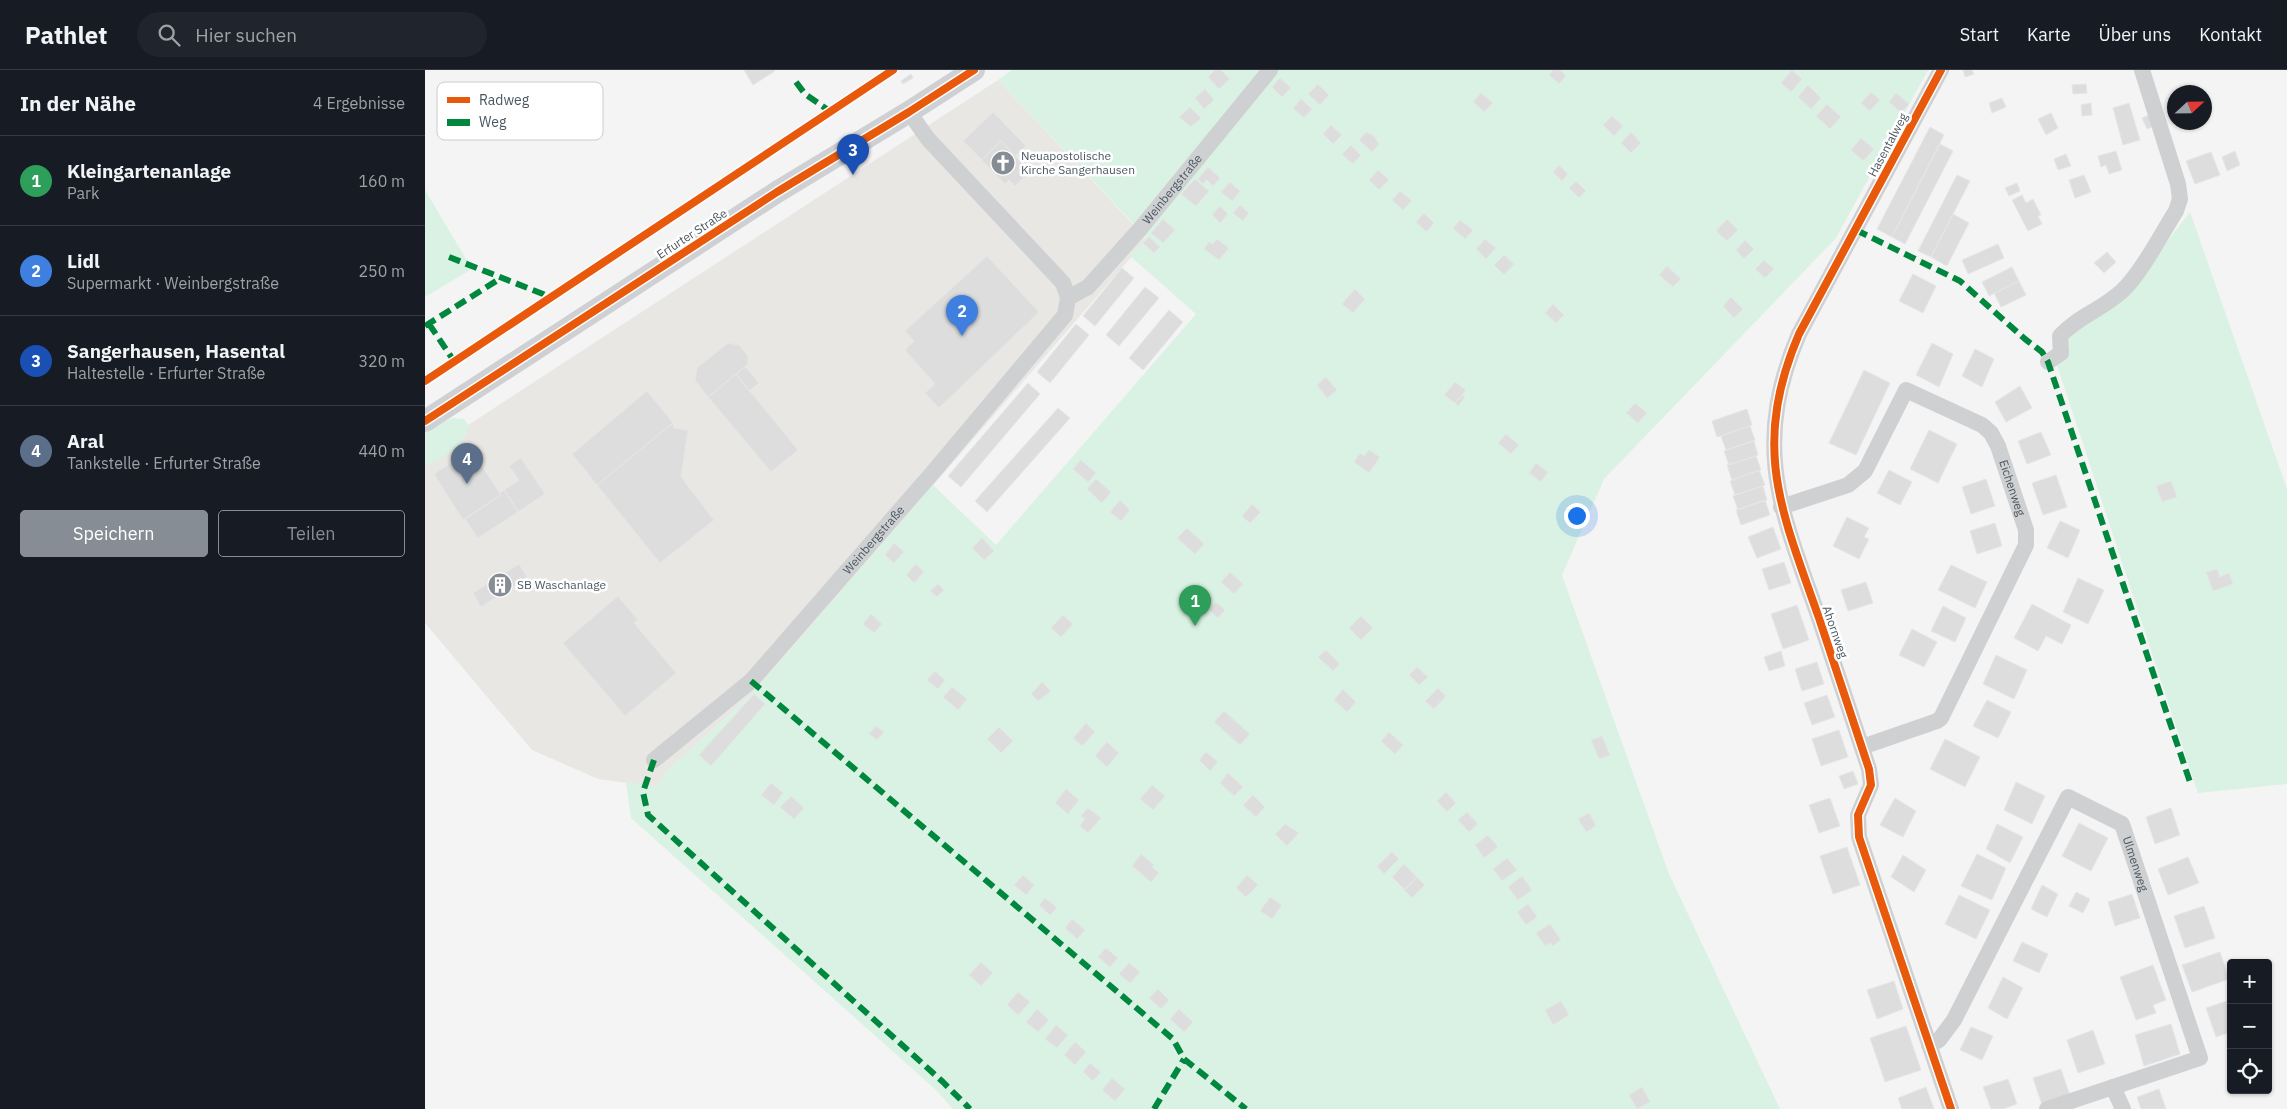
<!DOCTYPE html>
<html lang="de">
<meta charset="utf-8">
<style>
body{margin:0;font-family:"IBM Plex Sans",sans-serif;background:#20242c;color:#f1f3f6}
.controls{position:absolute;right:15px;bottom:15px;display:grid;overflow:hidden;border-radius:5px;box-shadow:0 1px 4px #0004}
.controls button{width:45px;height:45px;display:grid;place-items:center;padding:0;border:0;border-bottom:1px solid #363941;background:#171b24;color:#f1f3f6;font:25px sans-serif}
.compass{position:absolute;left:1742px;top:15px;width:45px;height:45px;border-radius:50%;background:#171b24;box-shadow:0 1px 4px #0004;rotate:68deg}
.you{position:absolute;left:1151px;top:445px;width:18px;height:18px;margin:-12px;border:4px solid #fff;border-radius:50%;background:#1a73e8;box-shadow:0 0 0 8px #1a73e833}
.badge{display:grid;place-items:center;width:32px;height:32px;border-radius:50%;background:#868d94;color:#fff;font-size:16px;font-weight:700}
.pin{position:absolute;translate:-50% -41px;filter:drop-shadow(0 1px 2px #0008)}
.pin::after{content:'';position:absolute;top:26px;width:18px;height:15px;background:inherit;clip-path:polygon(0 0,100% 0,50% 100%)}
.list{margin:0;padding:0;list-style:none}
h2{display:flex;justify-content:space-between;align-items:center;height:65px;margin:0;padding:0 20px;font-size:21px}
h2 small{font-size:16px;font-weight:400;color:#9ea1a6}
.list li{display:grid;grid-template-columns:32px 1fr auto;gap:15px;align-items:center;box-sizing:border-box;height:90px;padding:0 20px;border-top:1px solid #363941}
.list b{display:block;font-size:19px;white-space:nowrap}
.list p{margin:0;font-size:16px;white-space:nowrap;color:#9ea1a6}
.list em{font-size:16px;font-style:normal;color:#9ea1a6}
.actions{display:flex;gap:10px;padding:15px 20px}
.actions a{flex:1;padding:11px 0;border:1px solid #868d94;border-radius:5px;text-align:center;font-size:18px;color:#868d94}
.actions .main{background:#868d94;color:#fff}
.icon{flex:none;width:28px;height:28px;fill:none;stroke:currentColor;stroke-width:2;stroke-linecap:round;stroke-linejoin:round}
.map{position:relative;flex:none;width:1862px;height:1039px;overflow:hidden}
header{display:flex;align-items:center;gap:30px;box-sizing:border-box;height:70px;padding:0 25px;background:#171b24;border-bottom:1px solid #363941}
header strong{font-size:24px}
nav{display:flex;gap:28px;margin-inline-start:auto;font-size:18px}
.search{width:350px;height:45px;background:#20242c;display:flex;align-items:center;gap:12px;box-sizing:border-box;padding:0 18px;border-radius:28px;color:#9ea1a6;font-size:19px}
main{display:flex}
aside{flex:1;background:#171b24}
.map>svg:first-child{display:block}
.commercial{fill:#e8e7e3}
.green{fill:#d9f2e3}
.building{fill:#ddddde;stroke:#e5e6e7}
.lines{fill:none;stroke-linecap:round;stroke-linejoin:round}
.minor{stroke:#ced0d2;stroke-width:16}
.secondary{stroke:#ced0d4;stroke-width:22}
.quiet{stroke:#00873e;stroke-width:6;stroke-dasharray:12 6;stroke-linecap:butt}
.cycleway-casing{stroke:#fff;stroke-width:11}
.cycleway{stroke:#e8590c;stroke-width:8}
.labels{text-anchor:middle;stroke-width:5;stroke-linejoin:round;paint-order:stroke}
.street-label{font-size:12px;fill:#4a5661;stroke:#fff}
.poi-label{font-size:12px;fill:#4a5661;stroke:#fff;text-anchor:start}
.key{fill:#fff;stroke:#c9ccd0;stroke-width:1}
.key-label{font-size:14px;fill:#4a5661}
</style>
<header>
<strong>Pathlet</strong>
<div class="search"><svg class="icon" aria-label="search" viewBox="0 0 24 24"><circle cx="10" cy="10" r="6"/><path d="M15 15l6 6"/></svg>Hier suchen</div>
<nav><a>Start</a><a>Karte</a><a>Über uns</a><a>Kontakt</a></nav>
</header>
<main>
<aside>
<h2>In der Nähe<small>4 Ergebnisse</small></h2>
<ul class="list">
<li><span class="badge" style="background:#2e9e5b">1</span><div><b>Kleingartenanlage</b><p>Park</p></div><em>160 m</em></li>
<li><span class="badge" style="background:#3f7fe0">2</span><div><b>Lidl</b><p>Supermarkt · Weinbergstraße</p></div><em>250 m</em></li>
<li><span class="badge" style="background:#1a4fb4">3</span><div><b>Sangerhausen, Hasental</b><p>Haltestelle · Erfurter Straße</p></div><em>320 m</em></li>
<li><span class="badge" style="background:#5c6f8a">4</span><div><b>Aral</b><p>Tankstelle · Erfurter Straße</p></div><em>440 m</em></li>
</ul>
<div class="actions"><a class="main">Speichern</a><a>Teilen</a></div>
</aside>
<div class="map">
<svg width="1862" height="1039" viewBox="0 0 1862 1039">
<rect width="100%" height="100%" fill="#f4f4f4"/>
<!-- commercial -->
<path class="commercial" d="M573,10l149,159 -396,456 -83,75 -11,17 -59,-8 -66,-29 -107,-127v-170z"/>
<!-- green -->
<path class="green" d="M587,0h916l-92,168 -232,241 -42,96 107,299 111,235h-827l-17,-19 -305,-272 -5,-36 31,5 11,-17 83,-75 182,-210 63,60 200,-231 -66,-58 17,-18 -149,-158z
M0,120l47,79 -47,28z
M1765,142l97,277v295l-89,9 -141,-428 12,-9 -2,-21 57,-38z
M26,348l13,1 5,7c-7,24 -24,29 -44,41v-34z"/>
<!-- building -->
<path class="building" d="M319,0h30l1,1 -22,14z
M790,0h6l9,9 -11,10 -11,-12z
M1128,0h7l6,6 -7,8 -10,-9z
M1367,0l10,9 -11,13 -10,-9z
M1538,0h9l2,4 -9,3z
M486,4l2,4 -10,6 -2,-3z
M855,8l11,10 -9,9 -10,-10z
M893,14l11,11 -9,10 -12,-11z
M1661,14l1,9 -14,1 -1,-9z
M1383,15l13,13 -10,11 -13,-12z
M780,19l9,11 -10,9 -9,-11z
M1446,22l9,8 -10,11 -9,-8z
M1056,23l12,10 -9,9 -11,-10z
M1471,23l13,11 -8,9 -12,-11z
M1577,28l4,9 -14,6 -3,-10z
M876,29l11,10 -8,9 -11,-10z
M1666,33l1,12 -10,1 -1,-11z
M1704,33l11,37 -17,5 -10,-37z
M1402,34l14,13 -11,12 -14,-13z
M765,37l11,11 -10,9 -12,-10z
M568,42l33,34 -11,10 -14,-15 -19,19 -19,-19z
M1626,43l7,15 -12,7 -8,-16z
M1724,45l5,11 -7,3 -5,-11z
M1187,46l11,10 -9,10 -11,-11z
M906,55l11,10 -9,9 -10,-10z
M1505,57l14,8 -52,102 -15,-8z
M941,62l8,4 5,8 -7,8 -13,-12z
M1206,62l10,11 -10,10 -10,-10z
M1436,68l13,11 -11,12 -12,-11z
M576,71l23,24 -4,4 6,6 -11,11 -6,-6 -4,4 -23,-24z
M1515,74l13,7 -48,93 -13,-7z
M926,75l10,10 -8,9 -11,-10z
M1691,81l6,19 -13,4 -3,-9 -5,2 -3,-11z
M1810,81l5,14 -13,6 -5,-14z
M1786,82l9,23 -25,9 -9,-23z
M1641,84l5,12 -13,4 -4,-11z
M1134,95l9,9 -6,7 -9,-9z
M783,97l12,11 -7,8 -6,-6 -4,4 -5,-5z
M953,100l11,10 -10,10 -10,-10z
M1532,105l13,6 -39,76 -13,-6z
M1659,105l7,17 -16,6 -6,-18z
M770,109l14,12 -13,15 -15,-12z
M1151,111l10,10 -7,7 -10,-10z
M805,112l10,9 -8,10 -11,-9z
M1592,113l3,8 -11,5 -4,-8z
M975,121l12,10 -9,9 -11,-10z
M1597,125l4,8 7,-4 8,16 -3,1 4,8 -14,7 -16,-31z
M815,135l9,8 -6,8 -10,-8z
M795,136l8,8 -8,9 -8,-8z
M999,143l10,10 -8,9 -10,-10z
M1528,144l16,9 -22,43 -16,-9z
M738,149l12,11 -12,13 -12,-10z
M1302,149l11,11 -11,11 -11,-10z
M1035,150l13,10 -8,9 -12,-11z
M724,167l11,10 -6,6 -11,-10z
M792,169l12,9 -10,12 -15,-11 5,-7 4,2z
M1060,169l11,9 -10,11 -10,-10z
M1320,170l9,9 -10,10 -8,-9z
M1573,174l6,14 -36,16 -6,-14z
M1682,182l9,10 -12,11 -10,-10z
M1079,185l10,9 -10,11 -10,-10z
M562,186l52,56 -100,96 -14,-15 10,-9 -30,-34 9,-9 -9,-10z
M1339,190l10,9 -9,9 -10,-9z
M1242,196l14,13 -8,8 -14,-12z
M1587,197l7,14 -30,15 -7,-14z
M697,198l12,10 -39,48 -12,-10z
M1488,204l23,12 -13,27 -24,-12z
M1594,211l7,14 -25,12 -7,-14z
M720,217l14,11 -40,48 -13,-11z
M930,219l10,10 -12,14 -11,-9z
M1306,227l12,12 -9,9 -11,-12z
M1128,234l11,11 -8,8 -11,-10z
M744,240l14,12 -40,48 -14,-12z
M651,254l13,11 -39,48 -13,-11z
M303,273l11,2 9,11v8l-40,33 -13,-17 2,-12z
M1507,273l21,11 -14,33 -23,-12z
M1550,279l19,10 -12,28 -20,-11z
M320,296l14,17 -10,8 -13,-17z
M1439,300l26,13 -34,72 -27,-12z
M311,304l62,76 -27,22 -63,-75z
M901,307l11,13 -10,8 -10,-13z
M1030,312l11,8 -11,13 -11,-8z
M603,313l12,11 -79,93 -13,-11z
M1595,316l12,22 -26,14 -11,-20z
M222,321l26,32 -76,62 -25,-31z
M1037,325l3,2 -7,9 -3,-3z
M1210,333l12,10 -9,10 -12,-10z
M633,338l12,10 -83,94 -12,-11z
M1322,339l5,16 -35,12 -5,-16z
M248,353l1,5 14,2 -7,47 33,43 -54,43 -63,-78z
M1325,356l5,14 -29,10 -5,-14z
M1504,360l28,14 -19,39 -28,-14z
M1616,362l10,23 -24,9 -9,-23z
M1081,364l13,11 -8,9 -13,-11z
M1329,371l4,14 -29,10 -5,-14z
M46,380l30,45 -38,25 -29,-46z
M944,380l11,7 -11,16 -15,-11 6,-9 4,3z
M1331,386l5,14 -29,10 -5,-15z
M96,388l24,36 -27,18 -14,-22 15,-10 -10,-14z
M656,390l15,13 -8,9 -15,-13z
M1111,393l12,9 -7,10 -12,-9z
M1334,400l6,15 -30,10 -5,-14z
M1464,400l23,12 -12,23 -23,-12z
M1631,405l11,32 -24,8 -11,-32z
M671,409l15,13 -9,11 -15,-14z
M1561,409l9,27 -24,8 -9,-27z
M1746,411l6,16 -15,5 -6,-16z
M1338,416l4,14 -29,10 -5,-14z
M79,420l14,22 -40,26 -13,-19 36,-24 -2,-2z
M695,430l10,10 -9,11 -11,-9z
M1340,430l5,15 -29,10 -5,-15z
M827,434l9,8 -11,11 -8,-7z
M1422,447l22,11 -5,9 5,2 -10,20 -26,-13z
M1635,451l20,9 -12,28 -21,-10z
M1570,453l7,23 -25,8 -7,-23z
M1348,457l8,22 -24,9 -9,-21z
M762,458l17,16 -9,10 -18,-16z
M557,468l12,13 -10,9 -12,-12z
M469,473l10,9 -10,11 -9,-8z
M1359,492l7,21 -22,7 -7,-21z
M94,494l8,13 -46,30 -8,-14z
M491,494l8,8 -10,11 -8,-8z
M1526,495l36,17 -12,26 -37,-18z
M1792,499l3,8 9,-4 4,11 -20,7 -7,-19z
M805,502l13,12 -9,10 -13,-12z
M1653,508l26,12 -16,34 -25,-12z
M1441,512l7,21 -25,8 -7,-21z
M513,514l6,6 -7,7 -7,-6z
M769,514l18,15 -15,17 -17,-16z
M193,526l20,24 -4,3 42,50 -51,43 -62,-73z
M791,532l9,8 -7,8 -9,-8z
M1607,534l39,21 -9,19 -16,-8 -8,15 -24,-13z
M1372,535l12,35 -26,9 -12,-35z
M1518,536l23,12 -11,24 -24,-11z
M446,544l11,10 -8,9 -11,-9z
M638,545l10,9 -12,13 -10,-9z
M936,546l12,12 -12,12 -12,-12z
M1487,559l25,13 -13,25 -25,-12z
M901,580l14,14 -7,7 -15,-14z
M1356,581l4,15 -16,5 -5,-14z
M1571,585l31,15 -13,29 -31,-15z
M1392,592l7,22 -22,7 -7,-22z
M992,597l11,10 -9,8 -10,-10z
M510,601l10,9 -7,9 -11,-9z
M617,612l9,9 -13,10 -7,-7z
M527,617l15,12 -9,11 -15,-13z
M1013,618l8,8 -12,13 -9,-8z
M918,619l13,13 -9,10 -13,-12z
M329,624l11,10 -54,62 -12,-11z
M1402,625l8,22 -23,8 -8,-22z
M1562,630l24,12 -13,26 -25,-12z
M799,641l26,23 -10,11 -26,-23z
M661,653l9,9 -13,14 -9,-8z
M451,656l8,6 -7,8 -8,-6z
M574,657l14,14 -12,12 -14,-14z
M1414,660l9,27 -27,9 -9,-27z
M964,662l14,13 -8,9 -14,-13z
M1177,666l8,19 -11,4 -8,-19z
M1520,669l35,18 -15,30 -35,-18z
M682,672l12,11 -12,14 -12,-11z
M781,682l12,10 -8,9 -11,-11z
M1428,701l5,13 -14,5 -5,-13z
M803,703l15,14 -9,9 -14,-13z
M1591,712l29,14 -13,28 -28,-14z
M346,713l12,10 -9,12 -13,-10z
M727,715l13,11 -12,14 -13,-11z
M641,719l13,11 -11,14 -13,-11z
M1021,722l10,11 -9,9 -10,-11z
M828,725l12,12 -9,10 -13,-12z
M366,726l13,12 -10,11 -14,-12z
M1405,728l10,28 -21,7 -10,-28z
M1470,728l21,13 -13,26 -23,-12z
M663,738l13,10 -13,15 -8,-7 5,-7 -4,-3z
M1746,738l9,27 -25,9 -9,-27z
M1042,742l11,12 -9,8 -11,-12z
M1164,743l7,13 -10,6 -8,-13z
M1654,753l29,15 -17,33 -29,-15z
M860,754l14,9 -12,13 -12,-12z
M1572,754l26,13 -13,26 -24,-14z
M1063,765l10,12 -14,11 -9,-13z
M1422,777l13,38 -27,9 -13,-38z
M967,782l7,7 -15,15 -7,-8z
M716,784l13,11 -2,2 7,6 -8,9 -19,-16z
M1552,784l29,14 -14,32 -31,-14z
M1478,785l23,15 -12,22 -23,-15z
M1763,787l11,26 -31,12 -10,-26z
M1082,788l10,12 -15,11 -9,-12z
M979,794l13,13 -12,13 -13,-13z
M598,805l11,10 -8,10 -12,-10z
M822,805l11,10 -12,12 -10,-9z
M1097,806l10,14 -14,10 -10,-13z
M992,807l8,8 -13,13 -8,-8z
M1617,815l16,9 -11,23 -16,-8z
M1651,822l14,7 -7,14 -14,-7z
M1707,824l8,24 -25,8 -7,-24z
M1534,825l31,15 -14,29 -31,-15z
M845,827l12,8 -10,14 -12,-8z
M620,828l12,10 -7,7 -11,-10z
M1103,834l9,13 -11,8 -9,-13z
M1779,836l11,32 -30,10 -11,-32z
M647,849l13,11 -8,9 -12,-11z
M1125,854l11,16 -8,6 -3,-3 -5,3 -9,-13z
M1597,872l26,12 -9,19 -26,-12z
M681,878l12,10 -8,9 -12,-10z
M1795,882l9,27 -37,13 -10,-27z
M556,892l12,11 -12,13 -12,-11z
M704,893l11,9 -10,11 -11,-9z
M1728,895l13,35 -13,5 3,8 -20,7 -16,-43z
M1578,907l20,11 -16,31 -19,-11z
M1469,911l9,28 -26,10 -10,-29z
M733,919l11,11 -8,9 -12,-11z
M593,922l12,10 -12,13 -11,-10z
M1805,930l1,32 -15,5 -10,-29z
M1136,931l8,14 -16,10 -8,-15z
M612,939l12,11 -11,12 -12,-10z
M754,939l14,13 -9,10 -14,-13z
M1746,954l9,30 -36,12 -9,-31z
M631,955l12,10 -11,13 -12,-9z
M1481,956l15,44 -36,12 -15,-44z
M1546,957l22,9 -11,24 -22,-10z
M1668,960l12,34 -27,9 -11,-33z
M650,972l11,10 -11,13 -11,-10z
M665,993l11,9 -8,9 -10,-9z
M1636,999l9,27 -28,9 -9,-27z
M687,1008l13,11 -10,12 -13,-11z
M1583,1009l9,25 -14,5h-12l-8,-22z
M1217,1017l8,15 -13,7 -8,-14z
M1501,1017l8,22h-32l-4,-11z
M1734,1019l7,20h-25l-4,-12z"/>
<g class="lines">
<!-- minor -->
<g class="minor">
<path d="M1516,0l-142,264c-48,113 -18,176 20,284 17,50 33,101 50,151l2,16 -13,30 1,22 92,272"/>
<path id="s1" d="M643,228l20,-11 52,-58 130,-159"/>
<path d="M1623,292l13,-9 -1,-17c17,-19 43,-27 62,-45 18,-16 40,-58 54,-80l4,-12 -2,-15 -36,-114"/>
<path id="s2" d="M1356,437l67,-22 17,-14 41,-81 76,35 9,8 7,13 28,84v15l-85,173 -4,3 -75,26"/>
<path id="s3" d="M229,690l97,-79 183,-210 131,-156 3,-17 -5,-15 -135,-144 -19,-27"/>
<path id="s4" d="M1504,975l10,-5 15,-20 114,-223 54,27 78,234 -153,51"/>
<path d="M1688,1017l10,22"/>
</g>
<!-- secondary -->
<path class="secondary" d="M0,351l352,-229 132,-80 65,-42"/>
<!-- quiet -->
<path class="quiet" d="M371,12l9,12 26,18
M1431,160l104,51 65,58 17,13 6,10 143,423
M24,187l94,37 6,4
M4,254l25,37
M0,256l76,-48
M326,611l422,358 11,20 62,50
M229,690l-11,32 5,23 295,267 27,27
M729,1039l30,-50"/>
<defs>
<path id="cycleway" d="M1516,0l-142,264c-48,113 -18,176 20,284 17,50 33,101 50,151l2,16 -13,30 1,22 92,272
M0,311l468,-311
M0,351l352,-229 132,-80 65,-42"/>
</defs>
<!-- cycleway casing -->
<use href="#cycleway" class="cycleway-casing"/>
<!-- cycleway -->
<use href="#cycleway" class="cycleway"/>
</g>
<!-- icons -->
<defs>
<symbol id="church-disc" viewBox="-11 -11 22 22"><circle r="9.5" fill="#868d94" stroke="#fff"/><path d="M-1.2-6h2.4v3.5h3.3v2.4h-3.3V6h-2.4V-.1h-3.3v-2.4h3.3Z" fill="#fff"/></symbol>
<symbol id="building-disc" viewBox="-11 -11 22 22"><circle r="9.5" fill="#868d94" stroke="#fff"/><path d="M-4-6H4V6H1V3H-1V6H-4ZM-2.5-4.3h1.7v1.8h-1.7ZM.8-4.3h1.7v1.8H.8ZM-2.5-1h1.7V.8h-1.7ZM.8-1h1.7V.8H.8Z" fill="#fff"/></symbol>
</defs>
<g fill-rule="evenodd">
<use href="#church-disc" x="564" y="79" width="28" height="28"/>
<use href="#building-disc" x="61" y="501" width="28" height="28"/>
</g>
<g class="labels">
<!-- street labels -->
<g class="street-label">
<text transform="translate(1463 75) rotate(-62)" y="4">Hasentalweg</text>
<text dy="4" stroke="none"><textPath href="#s1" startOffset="152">Weinbergstraße</textPath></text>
<text transform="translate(267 164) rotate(-33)" y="4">Erfurter Straße</text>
<text dy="4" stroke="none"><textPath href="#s2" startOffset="338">Eichenweg</textPath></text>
<text dy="4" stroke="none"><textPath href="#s3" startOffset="312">Weinbergstraße</textPath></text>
<text transform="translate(1410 562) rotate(71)" y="4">Ahornweg</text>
<text dy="4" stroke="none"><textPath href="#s4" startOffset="389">Ulmenweg</textPath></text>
</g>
<!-- poi labels -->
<g class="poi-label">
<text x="596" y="90">Neuapostolische<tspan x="596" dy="14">Kirche Sangerhausen</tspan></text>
<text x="92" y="519">SB Waschanlage</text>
</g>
</g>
<!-- legend -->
<rect x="12" y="12" width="166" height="58" rx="8" class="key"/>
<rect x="22" y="27" width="23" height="6" fill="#e8590c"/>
<rect x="22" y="49" width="23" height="7" fill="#00873e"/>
<g class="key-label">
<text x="54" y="35">Radweg</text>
<text x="54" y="57">Weg</text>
</g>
</svg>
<div class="controls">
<button>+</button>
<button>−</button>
<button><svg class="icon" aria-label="locate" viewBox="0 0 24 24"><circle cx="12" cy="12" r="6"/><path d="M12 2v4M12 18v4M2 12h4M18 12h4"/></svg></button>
</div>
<svg class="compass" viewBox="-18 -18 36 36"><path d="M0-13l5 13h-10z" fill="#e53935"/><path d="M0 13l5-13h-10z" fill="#9ea1a6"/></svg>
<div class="you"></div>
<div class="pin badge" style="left:770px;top:556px;background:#2e9e5b">1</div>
<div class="pin badge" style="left:537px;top:266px;background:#3f7fe0">2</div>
<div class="pin badge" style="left:428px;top:105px;background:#1a4fb4">3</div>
<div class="pin badge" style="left:42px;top:414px;background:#5c6f8a">4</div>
</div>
</main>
